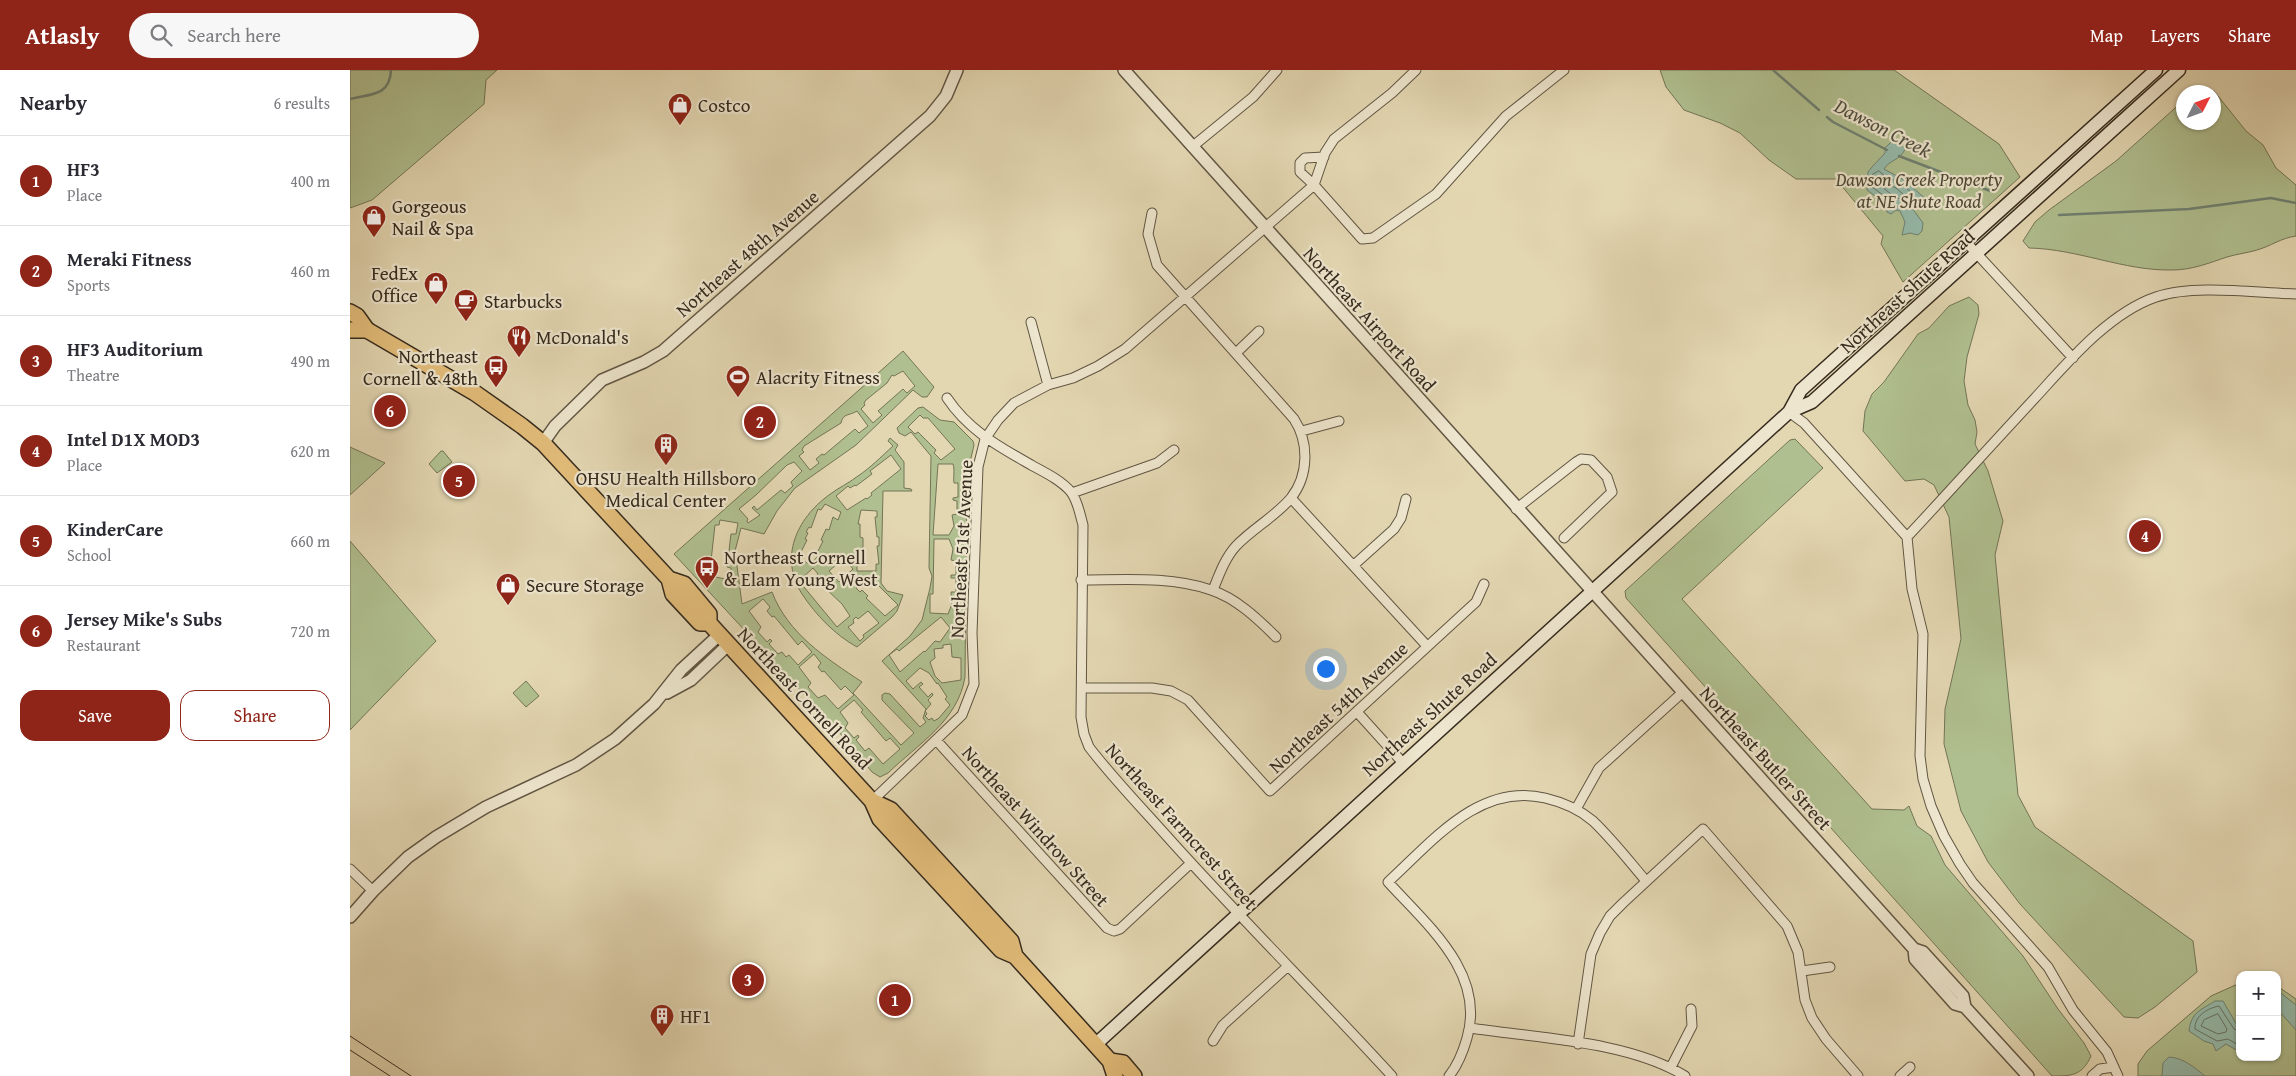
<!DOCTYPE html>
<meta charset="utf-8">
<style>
body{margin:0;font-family:"Gentium Book Plus",serif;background:#f7f7f7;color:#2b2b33}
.controls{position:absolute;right:15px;bottom:15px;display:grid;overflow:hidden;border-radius:10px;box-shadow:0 1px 4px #0004}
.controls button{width:45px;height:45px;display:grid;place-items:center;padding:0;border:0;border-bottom:1px solid #e1e1e2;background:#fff;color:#2b2b33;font:25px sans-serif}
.compass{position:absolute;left:1826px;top:15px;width:45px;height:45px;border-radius:50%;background:#fff;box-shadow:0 1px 4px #0004;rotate:48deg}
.you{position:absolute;left:975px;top:598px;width:18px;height:18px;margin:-12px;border:4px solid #fff;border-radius:50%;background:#1a73e8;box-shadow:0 0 0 8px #1a73e833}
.badge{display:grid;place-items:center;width:32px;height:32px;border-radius:50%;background:#8f2418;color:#fff;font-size:16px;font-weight:700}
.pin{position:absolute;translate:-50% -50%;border:2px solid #fff;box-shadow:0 1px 5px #0006}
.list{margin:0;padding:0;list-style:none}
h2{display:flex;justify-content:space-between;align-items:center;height:65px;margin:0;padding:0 20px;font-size:21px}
h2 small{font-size:16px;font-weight:400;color:#7c7c81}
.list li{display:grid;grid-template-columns:32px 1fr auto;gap:15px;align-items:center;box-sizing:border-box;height:90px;padding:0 20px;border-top:1px solid #e1e1e2}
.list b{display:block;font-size:19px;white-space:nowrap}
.list p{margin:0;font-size:16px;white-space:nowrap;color:#7c7c81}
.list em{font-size:16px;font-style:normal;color:#7c7c81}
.actions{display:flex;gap:10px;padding:15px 20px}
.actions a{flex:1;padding:11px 0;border:1px solid #8f2418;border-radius:15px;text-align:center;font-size:18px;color:#8f2418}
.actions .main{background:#8f2418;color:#fff}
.icon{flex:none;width:28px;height:28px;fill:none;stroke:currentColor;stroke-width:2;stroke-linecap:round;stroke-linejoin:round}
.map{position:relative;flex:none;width:1946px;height:1006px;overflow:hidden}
header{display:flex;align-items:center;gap:30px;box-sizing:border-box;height:70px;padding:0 25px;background:#8f2418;color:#fff}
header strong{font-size:24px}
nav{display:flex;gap:28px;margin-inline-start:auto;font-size:18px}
.search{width:350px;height:45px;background:#f7f7f7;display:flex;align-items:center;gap:12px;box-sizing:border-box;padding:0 18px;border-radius:28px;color:#7c7c81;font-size:19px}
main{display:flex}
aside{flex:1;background:#fff}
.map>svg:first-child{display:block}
.green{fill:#b0bf8f;stroke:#737556;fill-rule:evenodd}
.water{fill:#95baaa;stroke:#6f8172}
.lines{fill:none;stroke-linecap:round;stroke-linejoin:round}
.shore{stroke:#667264;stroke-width:1}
.stream{stroke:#6f8172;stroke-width:2.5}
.minor-casing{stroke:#615643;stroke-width:11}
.tertiary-casing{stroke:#615643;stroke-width:14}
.secondary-casing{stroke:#362b1e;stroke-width:15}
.primary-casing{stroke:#362b1e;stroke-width:18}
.trunk-casing{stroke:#362b1e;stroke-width:18}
.minor{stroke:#ede5cd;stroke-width:9}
.tertiary{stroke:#ede5cd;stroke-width:11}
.secondary{stroke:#ede5cd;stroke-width:12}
.primary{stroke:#e2bc79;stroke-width:15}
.trunk{stroke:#e2bc79;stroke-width:15}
.tram{stroke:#362b1e;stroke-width:1}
.labels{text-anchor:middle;stroke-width:4.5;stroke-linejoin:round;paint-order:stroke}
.poi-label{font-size:19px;fill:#362b1e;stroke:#ede5cd;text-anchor:start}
.park-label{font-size:19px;font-style:italic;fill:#4e4935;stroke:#ede5cd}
.street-label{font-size:19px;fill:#362b1e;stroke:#ede5cd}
.water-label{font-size:20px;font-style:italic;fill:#4e4f41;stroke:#ede5cd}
</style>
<header>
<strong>Atlasly</strong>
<div class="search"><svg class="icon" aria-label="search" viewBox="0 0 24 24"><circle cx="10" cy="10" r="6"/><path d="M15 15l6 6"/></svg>Search here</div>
<nav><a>Map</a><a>Layers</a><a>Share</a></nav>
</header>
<main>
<aside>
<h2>Nearby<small>6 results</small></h2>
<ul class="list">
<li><span class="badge">1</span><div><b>HF3</b><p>Place</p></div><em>400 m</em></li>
<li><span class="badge">2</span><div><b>Meraki Fitness</b><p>Sports</p></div><em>460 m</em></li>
<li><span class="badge">3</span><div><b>HF3 Auditorium</b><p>Theatre</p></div><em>490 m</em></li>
<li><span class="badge">4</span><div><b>Intel D1X MOD3</b><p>Place</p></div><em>620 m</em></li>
<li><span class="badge">5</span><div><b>KinderCare</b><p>School</p></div><em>660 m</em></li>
<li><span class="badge">6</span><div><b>Jersey Mike's Subs</b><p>Restaurant</p></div><em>720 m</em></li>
</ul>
<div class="actions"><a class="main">Save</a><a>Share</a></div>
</aside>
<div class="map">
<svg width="1946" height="1006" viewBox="0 0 1946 1006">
<rect width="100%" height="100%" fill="#e3d7b2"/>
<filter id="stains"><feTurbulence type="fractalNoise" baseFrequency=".004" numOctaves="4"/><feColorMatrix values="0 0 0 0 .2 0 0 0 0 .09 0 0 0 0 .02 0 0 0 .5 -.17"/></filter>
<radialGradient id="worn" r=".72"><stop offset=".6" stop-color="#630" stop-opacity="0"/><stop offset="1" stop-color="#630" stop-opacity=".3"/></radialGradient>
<!-- green -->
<path class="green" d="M0,0h147l-11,10 -2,24 -112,96 -22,8z
M1310,0h234l105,74 21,33 -117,105 -22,-38 2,-8 -47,-57h-40l-27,-19 -29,-27 -20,-10 -36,-13 -18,-23z
M1853,17l11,4 32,40 17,14 13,23 20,17v51c-15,2 -25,10 -39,14 -10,3 -20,4 -30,7 -18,6 -35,13 -55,13 -48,1 -94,-21 -143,-22l-6,-7 12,-19 14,-12 67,-49 67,-60 1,21h30v-30h-19z
M1619,227l9,8 1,9 -12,43 -3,24 4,24 7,15 2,12 -2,12 13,27 15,50 -8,34 23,240 17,32 158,114 4,31 -42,35 -17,11 -14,-1 -104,-113 -32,-42 -27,-51 -17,-67 1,-35 16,-70 -12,-122 -15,-32 -10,-6 -19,2 -42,-50 2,-20 7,-17 12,-12 34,-48 11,-6 20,-22z
M553,281l31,36 -7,10h-5l-9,-7 -57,55 -61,43 -18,23 -13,23 -23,-6 -6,23 7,53 30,-12c16,42 54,66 90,90l-9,11 48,52 13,-12 -32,-33v-5l3,-2 5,1 30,33 6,-5 -3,-4 3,-9 -44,-48 28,-25 12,-16 8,-32 2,-12 -3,-8 2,-112 -20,-24 -6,4 -6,-3 -2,-5 21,-20 5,-1 17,13 14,2 19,19 1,4 -7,30 -2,202c-7,44 -47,67 -77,96l-8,4 -8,-5 -24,-30 -174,-188zM553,301l12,15 -8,7 -4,-4 -25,22 4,4 -9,8 -12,-14 4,-4 -1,-2 2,-3 21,-17 5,-8 2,1zM507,341l11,15 -9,7 -4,-4 -31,26 -2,-1 -6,5 3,4 -9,7 -11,-14 5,-4 -2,-2 2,-4 37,-23c2,-10 8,-7 16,-12zM570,345l3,3h5l27,31 -14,11 -7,-7 2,-3 -18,-18 -3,2 -7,-7zM444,392l8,9 -11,11 2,4 -8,7 -4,-3 -24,20 -3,-4 -2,2 8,7 -12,8 -1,-2 1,-2 -9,-10 17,-14 31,-30zM588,394h15c2,6 0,15 1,19h4v14l-5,1v2l4,1v13l-5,1 2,11 -5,9h-16zM370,450l18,3 -2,11h-5l-4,33 4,1 -1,12 -19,-4 1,-5 -2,-1 5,-45h4zM584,469h15l4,10 -2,11 5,1v14h-5v3h5v14h-5l1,12 -4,10 -18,-1v-19h3zM413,529l7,8 -3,4 5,6 2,-1 24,29 4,-4 10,11 -14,13 -9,-10 -3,2 -4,-5 -4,2 -9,-10 3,-3 -2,-2 -3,3 -9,-10 3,-5 -12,-16zM591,547l9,11 -10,14 -5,-1 -10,11 -1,-1 -24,21 -11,-17 8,-6 2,2zM601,574l1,13 9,1v22l-19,3 -7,-7 -5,-14 5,-4 -1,-9 9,-1v-3zM464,584l7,9 -3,4 4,5 2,-1 17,19 4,-4 9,9 -16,14 -13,-14 -7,3 -10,-11 3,-4 -12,-16zM570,598l9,5 8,11 1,-1 9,14 -2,2 5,6 -11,13 -5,3 -2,-3 -3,2 -4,-4 2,-2 -2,-3 6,-7 -3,-4 5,-5 -1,-2 -4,4 -9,-10 4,-3 -2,-2 -8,7 -7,-8zM504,630l9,10 -2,2 25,29 4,-3 10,11 -17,15 -14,-16 -4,3 -9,-11 3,-3 -1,-2 -4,3 -9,-10 3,-5 -8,-11z
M540,368l8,7 -3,5 9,12v26l7,1 1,2h-29l-2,92 6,8 16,4 -6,16 -5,6 -35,30c-22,-12 -41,-32 -55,-53 -23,-36 -6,-75 27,-99 9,-7 20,-12 29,-19 12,-8 23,-19 35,-30l-5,-5zM541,385l10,14 -30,24 1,2 -5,4 -1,-1 -19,12 -11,-14 12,-10 2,2 5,-3 1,1 16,-12 -2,-3zM475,434l16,8 -3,8 -5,-3 -4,13 -3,-1 -5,11 2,1 -6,12 2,1 -8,11 -15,-8 3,-6 2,1 6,-12 -2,-1 3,-6 -2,-1 3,-5 2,1 7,-19 3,1zM511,440l16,1v6h-2l2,20h2v9h-2l2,18h-3v7h-19v-8h4l-1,-13h3v-12l-3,-1v-13h-2zM494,488l9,11 -14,13 -10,-11zM463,498l5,6 -1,2 9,9 -2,2 18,17 8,12 -13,11 -38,-46zM519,506l29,29 -13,11 -19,-18 2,-2 -6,-6 -2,2 -4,-4zM518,541l11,12 -16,12 1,2 -4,4 -12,-14 6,-4 -1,-3 3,-3 2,2z
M1445,369l28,29 -141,131 190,210 32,1 5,-4 8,20 14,10 14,29 78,91 35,53 26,34 7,13c-9,20 -20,20 -39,20l-426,-478 -1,-7 165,-151z
M0,377l35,16 -35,32z
M91,381h2l9,11 -15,11 -8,-9z
M0,471l86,100 -86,89z
M176,611l13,15 -13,11 -13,-14z
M1890,913v74h37v-71l19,13v77h-158v-12l9,-13 64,-55z"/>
<!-- water -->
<path class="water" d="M1543,67l6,9h4l2,3c-4,11 -16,11 -21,20l20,11 24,21 -4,3 -6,-4 -6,8 11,15 -1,8 -4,4 -8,-2 -8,2 3,-13 -5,-11 -4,-1 -5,4 -4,-2 -1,-8 -19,-14 1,-18c5,-7 11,-12 17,-19v-5l7,-7z
M1927,920l19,15v25l-19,-21z
M1865,931h8l17,29v22l-14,-8 -10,7 -3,-7 -9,-3 -15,-10c2,-19 12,-21 26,-30z
M1819,987c15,1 26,11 36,19h-43l1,-13z"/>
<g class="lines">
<!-- shore -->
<path class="shore" d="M1529,101l6,5 15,7 13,11 -7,14 -14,-3 -5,-7 -15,-11v-12z
M1535,113l11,5 8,7 -1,4 -7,-1 -14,-11 -1,-3z
M1868,944l9,15 -1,3 -8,2 -17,-8 3,-6z
M1890,961l-6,-2 -15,-23c-11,2 -25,10 -24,23l22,12 11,-2 12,7"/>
<!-- stream -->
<path class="stream" d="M1423,0l46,40
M0,29c21,-5 40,-3 41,-29
M1477,47l6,5 54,28
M1549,86l94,36
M1709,145l130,-6 82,-11 25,5"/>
<defs>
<path id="minor" d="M842,77l61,-50 24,-27
M974,87l-19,1 -5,5v9l14,13 48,54 11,-1 63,-44 70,-78 58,-46
M802,143l-4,21 9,31 137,154c15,23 15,56 -3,79 -15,18 -39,31 -55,48 -11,12 -17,29 -23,44
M1616,172l107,116
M681,252l17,63
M886,283l23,-22
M597,328c22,33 53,49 86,68 13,7 29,15 38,26 7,9 9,23 12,33l-2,192 3,17 5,13c23,30 50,58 75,86 74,83 153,161 228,243
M1439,342l15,11 29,32 74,82 5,52 11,45 -3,122 3,23 8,27 13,30 16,28 13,19 75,84 25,43 34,42 11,24
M952,361l37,-10
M722,423l85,-30 17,-13
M941,428l136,148
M1166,439l60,-47 5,-3 10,1 16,17 5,15 -48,46
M1557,467c43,-46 85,-93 128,-139 33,-36 74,-85 121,-101 38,-13 100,-4 140,-3
M1004,495l40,-36 7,-11 5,-19
M731,510c43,0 89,-4 130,10 25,8 47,29 65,47
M732,618h70l19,3 17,9 82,91 206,-189 8,-18
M1007,642l46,51
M586,670l171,188 7,3 6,-2 71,-66
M522,731l90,-86 12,-31 -2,-51 6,-166 7,-28 13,-19 16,-17 34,-18 25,-7 25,-12 27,-17 189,-164 11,-32 9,-14 58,-46 24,-23
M1226,739l23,-41 84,-76
M0,799l23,22
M1452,901l28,-4
M1120,958c66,10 159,13 215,48
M863,971l10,-16 64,-58
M1228,974l13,-90 9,-21 10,-17 13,-13 80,-74 84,97 11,26 7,48 7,18 14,21 32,37
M1321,997l21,-41 -1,-17
M1099,1006c9,-11 14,-24 18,-38 19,-65 -40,-113 -79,-156 44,-40 91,-100 157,-84 17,4 34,11 48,23 19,18 36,40 53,60
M1550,1006l10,-9
M1742,1006l8,-7 14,-2"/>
<path id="tertiary" d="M774,0l790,879 9,3 40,44 2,11 63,69
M193,373l12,-17 47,-46 42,-18 19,-11 267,-235 16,-20 11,-26
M317,623l24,-13 37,-35
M0,847l23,-26 35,-34 28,-20 50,-30 90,-42 39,-26 39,-35 27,-34 38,-35
M1564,879l1,10 40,45 10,3"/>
<path id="secondary" d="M1439,342l12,-22 355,-320
M746,974l693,-632 23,-10 367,-332"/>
<path id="primary" d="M0,242l7,4 10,14"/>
<path id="trunk" d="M0,260h17l108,63 47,33 21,17 126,136 15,5 25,30v9l163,178 8,18 121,131 14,6 95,105 5,15
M319,509l4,15 27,29h9
M522,731l19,9 120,131 4,15
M760,991l13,2 11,13"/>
</defs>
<!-- minor casing -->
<use href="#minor" class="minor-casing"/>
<!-- tertiary casing -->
<use href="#tertiary" class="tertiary-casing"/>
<!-- secondary casing -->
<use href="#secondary" class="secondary-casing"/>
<!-- primary casing -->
<use href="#primary" class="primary-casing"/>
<!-- trunk casing -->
<use href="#trunk" class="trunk-casing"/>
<!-- minor -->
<use href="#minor" class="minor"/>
<!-- tertiary -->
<use href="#tertiary" class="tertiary"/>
<!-- secondary -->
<use href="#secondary" class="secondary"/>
<!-- primary -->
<use href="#primary" class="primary"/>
<!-- trunk -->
<use href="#trunk" class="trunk"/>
<!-- tram -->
<path class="tram" d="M0,966l61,40
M0,980l40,26"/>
</g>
<!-- icons -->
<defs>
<symbol id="shop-pin" viewBox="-11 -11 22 30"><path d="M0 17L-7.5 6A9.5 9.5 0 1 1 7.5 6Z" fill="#8f2418" stroke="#ede5cd"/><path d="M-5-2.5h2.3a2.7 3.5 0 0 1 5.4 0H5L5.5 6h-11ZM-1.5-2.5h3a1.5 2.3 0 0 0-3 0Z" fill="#fff"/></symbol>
<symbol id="cafe-pin" viewBox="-11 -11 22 30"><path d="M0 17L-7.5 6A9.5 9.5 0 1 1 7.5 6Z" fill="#8f2418" stroke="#ede5cd"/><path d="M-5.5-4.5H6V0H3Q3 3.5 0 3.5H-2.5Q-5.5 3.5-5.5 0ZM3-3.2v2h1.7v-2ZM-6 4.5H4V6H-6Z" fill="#fff"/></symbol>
<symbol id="restaurant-pin" viewBox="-11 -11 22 30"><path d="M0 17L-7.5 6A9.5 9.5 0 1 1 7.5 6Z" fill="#8f2418" stroke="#ede5cd"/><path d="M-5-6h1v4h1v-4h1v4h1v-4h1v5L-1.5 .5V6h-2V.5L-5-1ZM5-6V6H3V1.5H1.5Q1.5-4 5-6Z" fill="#fff"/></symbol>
<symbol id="bus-pin" viewBox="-11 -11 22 30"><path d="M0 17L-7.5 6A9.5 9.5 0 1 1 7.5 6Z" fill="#8f2418" stroke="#ede5cd"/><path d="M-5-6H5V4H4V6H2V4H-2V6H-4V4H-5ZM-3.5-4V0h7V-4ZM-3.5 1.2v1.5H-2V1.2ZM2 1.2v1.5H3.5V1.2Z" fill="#fff"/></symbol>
<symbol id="stadium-pin" viewBox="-11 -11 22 30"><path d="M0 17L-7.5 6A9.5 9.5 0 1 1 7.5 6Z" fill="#8f2418" stroke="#ede5cd"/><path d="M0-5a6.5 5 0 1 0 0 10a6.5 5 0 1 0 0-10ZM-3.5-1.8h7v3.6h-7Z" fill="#fff"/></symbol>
<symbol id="building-pin" viewBox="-11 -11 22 30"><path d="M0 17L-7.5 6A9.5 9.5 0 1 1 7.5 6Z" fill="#8f2418" stroke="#ede5cd"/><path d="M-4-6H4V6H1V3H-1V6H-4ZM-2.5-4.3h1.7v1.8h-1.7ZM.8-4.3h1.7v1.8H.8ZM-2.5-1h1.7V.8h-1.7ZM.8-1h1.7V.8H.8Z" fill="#fff"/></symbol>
</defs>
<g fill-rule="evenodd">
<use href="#shop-pin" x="316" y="21" width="28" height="38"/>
<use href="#shop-pin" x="10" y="133" width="28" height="38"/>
<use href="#shop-pin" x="72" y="200" width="28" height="38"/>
<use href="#cafe-pin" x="102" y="217" width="28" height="38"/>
<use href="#restaurant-pin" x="155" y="253" width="28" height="38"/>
<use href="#bus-pin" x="132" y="283" width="28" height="38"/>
<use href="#stadium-pin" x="374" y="293" width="28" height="38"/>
<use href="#building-pin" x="302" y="361" width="28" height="38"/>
<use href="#bus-pin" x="343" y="484" width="28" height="38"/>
<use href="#shop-pin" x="144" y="501" width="28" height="38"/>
<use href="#building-pin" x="298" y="932" width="28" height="38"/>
</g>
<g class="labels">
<!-- poi labels -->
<g class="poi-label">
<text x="348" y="42">Costco</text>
<text x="42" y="143">Gorgeous<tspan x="42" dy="22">Nail &amp; Spa</tspan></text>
<text x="68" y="210" text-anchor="end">FedEx<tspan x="68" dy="22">Office</tspan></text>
<text x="134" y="238">Starbucks</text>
<text x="186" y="274">McDonald's</text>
<text x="128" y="293" text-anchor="end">Northeast<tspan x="128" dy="22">Cornell &amp; 48th</tspan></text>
<text x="406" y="314">Alacrity Fitness</text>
<text x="316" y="415" text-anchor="middle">OHSU Health Hillsboro<tspan x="316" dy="22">Medical Center</tspan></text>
<text x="374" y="494">Northeast Cornell<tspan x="374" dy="22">&amp; Elam Young West</tspan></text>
<text x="176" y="522">Secure Storage</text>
<text x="330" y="953">HF1</text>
</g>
<!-- park labels -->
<g class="park-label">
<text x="1569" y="116">Dawson Creek Property<tspan x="1569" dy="22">at NE Shute Road</tspan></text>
</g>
<!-- street labels -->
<g class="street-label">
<text transform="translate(397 183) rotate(-41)" y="7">Northeast 48th Avenue</text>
<text transform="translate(1557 221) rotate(-42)" y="7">Northeast Shute Road</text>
<text transform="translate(1020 249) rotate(48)" y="7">Northeast Airport Road</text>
<text transform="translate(611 479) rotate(-87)" y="7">Northeast 51st Avenue</text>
<text transform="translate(455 628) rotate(47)" y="7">Northeast Cornell Road</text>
<text transform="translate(988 637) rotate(-43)" y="7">Northeast 54th Avenue</text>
<text transform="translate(1079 644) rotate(-42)" y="7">Northeast Shute Road</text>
<text transform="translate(1416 688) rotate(48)" y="7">Northeast Butler Street</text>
<text transform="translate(686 756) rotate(48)" y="7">Northeast Windrow Street</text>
<text transform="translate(832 756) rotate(48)" y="7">Northeast Farmcrest Street</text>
</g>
<!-- water labels -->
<g class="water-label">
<text transform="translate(1533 58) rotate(27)" y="7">Dawson Creek</text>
</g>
</g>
<rect width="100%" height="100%" filter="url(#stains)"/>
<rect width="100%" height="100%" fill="url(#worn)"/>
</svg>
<div class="controls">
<button>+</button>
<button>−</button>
</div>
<svg class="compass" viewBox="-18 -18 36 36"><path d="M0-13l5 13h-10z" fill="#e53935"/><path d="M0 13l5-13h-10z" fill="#7c7c81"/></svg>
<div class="you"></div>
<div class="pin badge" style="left:545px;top:930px">1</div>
<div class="pin badge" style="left:410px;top:352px">2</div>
<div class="pin badge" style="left:398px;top:910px">3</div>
<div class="pin badge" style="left:1795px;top:466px">4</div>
<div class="pin badge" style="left:109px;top:411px">5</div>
<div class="pin badge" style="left:40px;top:341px">6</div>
</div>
</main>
